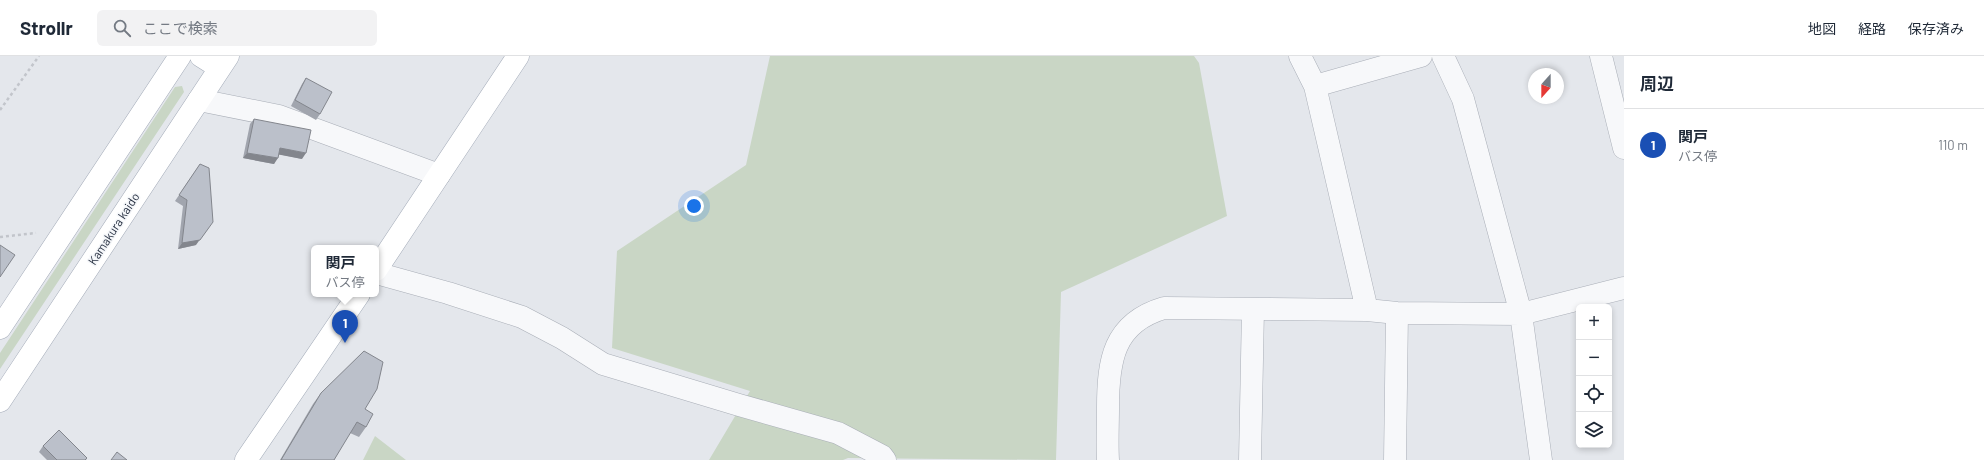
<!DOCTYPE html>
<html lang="ja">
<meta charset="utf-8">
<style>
body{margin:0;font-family:Barlow,"Noto Sans JP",sans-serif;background:#f2f2f3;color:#1f2937}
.controls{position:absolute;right:12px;bottom:12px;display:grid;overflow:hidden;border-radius:6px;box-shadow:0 2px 6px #0003}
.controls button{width:36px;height:36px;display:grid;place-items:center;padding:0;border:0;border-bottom:1px solid #e0e1e3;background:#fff;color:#1f2937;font:20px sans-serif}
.compass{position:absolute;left:1528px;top:12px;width:36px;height:36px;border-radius:50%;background:#fff;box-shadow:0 2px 6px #0003;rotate:201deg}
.you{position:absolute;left:694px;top:150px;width:14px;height:14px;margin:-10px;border:3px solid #fff;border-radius:50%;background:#1a73e8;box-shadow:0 0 0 6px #1a73e833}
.badge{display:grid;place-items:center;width:26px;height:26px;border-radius:50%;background:#d1495b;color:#fff;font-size:13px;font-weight:700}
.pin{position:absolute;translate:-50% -33px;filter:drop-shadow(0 1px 2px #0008)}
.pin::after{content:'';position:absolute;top:21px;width:14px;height:12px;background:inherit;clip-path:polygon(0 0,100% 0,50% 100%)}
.popup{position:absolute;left:311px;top:189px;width:68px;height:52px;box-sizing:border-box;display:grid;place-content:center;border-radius:6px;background:#fff;filter:drop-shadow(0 1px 3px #0005);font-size:13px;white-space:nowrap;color:#747a83}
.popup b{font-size:15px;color:#1f2937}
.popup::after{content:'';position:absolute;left:50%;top:100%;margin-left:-8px;border:8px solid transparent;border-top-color:#fff}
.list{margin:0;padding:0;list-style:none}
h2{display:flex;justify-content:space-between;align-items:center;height:52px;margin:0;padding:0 16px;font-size:17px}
h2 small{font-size:13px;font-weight:400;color:#747a83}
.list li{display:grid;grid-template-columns:26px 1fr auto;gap:12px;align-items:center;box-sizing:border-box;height:72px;padding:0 16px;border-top:1px solid #e0e1e3}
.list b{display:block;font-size:15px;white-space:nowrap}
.list p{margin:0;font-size:13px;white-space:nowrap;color:#747a83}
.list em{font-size:13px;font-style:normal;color:#747a83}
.icon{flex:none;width:22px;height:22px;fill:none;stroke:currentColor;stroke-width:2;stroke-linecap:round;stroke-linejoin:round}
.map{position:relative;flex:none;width:1624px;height:404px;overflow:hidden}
header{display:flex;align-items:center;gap:24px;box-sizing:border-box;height:56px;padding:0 20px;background:#fff;border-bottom:1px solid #e0e1e3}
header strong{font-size:19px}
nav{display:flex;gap:22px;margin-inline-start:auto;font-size:14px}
.search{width:280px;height:36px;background:#f2f2f3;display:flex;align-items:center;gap:10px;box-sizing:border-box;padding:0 14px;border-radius:6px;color:#747a83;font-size:15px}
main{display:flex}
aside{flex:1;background:#fff}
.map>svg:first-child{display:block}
.green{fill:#c9d6c5}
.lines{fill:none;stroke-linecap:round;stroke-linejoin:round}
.minor-casing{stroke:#a9aeb7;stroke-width:23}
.major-casing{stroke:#a3abb8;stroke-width:23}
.path{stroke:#c2c5cb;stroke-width:2.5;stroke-dasharray:3 3;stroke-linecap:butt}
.minor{stroke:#f7f8fa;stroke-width:22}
.major{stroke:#fff;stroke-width:22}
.wall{fill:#a1a5ae}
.shaded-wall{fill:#83868d}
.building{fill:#bbc0ca;stroke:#83868d}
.labels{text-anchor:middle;stroke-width:3;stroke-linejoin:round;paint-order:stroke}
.street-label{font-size:12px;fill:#2b3445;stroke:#f4f6f9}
</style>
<header>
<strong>Strollr</strong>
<div class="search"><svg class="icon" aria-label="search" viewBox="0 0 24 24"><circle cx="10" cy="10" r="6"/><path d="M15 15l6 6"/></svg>ここで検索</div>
<nav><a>地図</a><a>経路</a><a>保存済み</a></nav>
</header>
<main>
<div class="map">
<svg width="1624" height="404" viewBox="0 0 1624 404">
<rect width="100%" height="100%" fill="#e4e7ec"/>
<!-- green -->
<path class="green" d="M770,0h424l5,7 28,153 -166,76 -5,168 -208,-2 -5,2h-134l41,-69 -138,-43 5,-97 129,-86z
M182,30l2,6 -184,277v-16l175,-266z
M375,380l31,24h-43z"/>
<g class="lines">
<defs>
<path id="minor" d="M1300,0l15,30 52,224
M1443,0l20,43 58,215 20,146
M1601,0l23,92
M1315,30l106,-30
M199,44l80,16 160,59
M376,217l72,20 74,24 40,21 41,26 136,41 99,28 44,23 3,4
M1108,404c-1,-17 0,-35 0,-52 0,-47 5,-85 56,-100l203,2 30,3 124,1 103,-26
M1250,404l3,-151
M1395,404l2,-147"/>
<path id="major" d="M201,0l19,12
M376,214l142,-214
M0,272l180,-272
M0,345l228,-345
M246,404l113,-166"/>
</defs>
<!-- minor casing -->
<use href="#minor" class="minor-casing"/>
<!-- major casing -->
<use href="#major" class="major-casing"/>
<!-- path -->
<path class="path" d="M0,54l39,-54
M0,181l36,-4"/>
<!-- minor -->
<use href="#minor" class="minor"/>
<!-- major -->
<use href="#major" class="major"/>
</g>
<!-- wall -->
<path class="wall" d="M306,22l14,36 -4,6 -25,-14 11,-22z
M254,63l48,40 -24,-5 -4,10 -31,-6 7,-34z
M200,108l-4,81 -18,4 5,-43 -8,-5z
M321,337l44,16 1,18 -7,10 -9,-4 -16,27h-54l33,-56z
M43,390l44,12 -1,2h-39l-8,-8z"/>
<!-- shaded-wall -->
<path class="shaded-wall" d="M280,92l26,5 -4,6 -26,-5z
M247,97l31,5 -4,6 -31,-6z
M209,171l-13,18 -18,4 4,-6z"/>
<!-- building -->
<path class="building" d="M306,22l26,14 -12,22 -25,-14z
M254,63l57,11 -5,23 -26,-5 -2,10 -31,-5z
M200,108l9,4 4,54 -13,18 -18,3 5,-43 -8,-5z
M0,189l15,10 -15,22z
M364,295l19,11 -6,27 -12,20 8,5 -7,13 -9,-5 -23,38h-53l40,-67z
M59,374l28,28 -2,2h-28l-14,-14z
M117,396l10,8h-16z"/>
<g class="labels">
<!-- street labels -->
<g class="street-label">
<text transform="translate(114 173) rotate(-57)" y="4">Kamakura kaido</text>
</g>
</g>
</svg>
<div class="controls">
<button>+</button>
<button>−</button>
<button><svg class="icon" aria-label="locate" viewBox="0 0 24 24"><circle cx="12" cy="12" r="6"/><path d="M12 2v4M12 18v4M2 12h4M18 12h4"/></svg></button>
<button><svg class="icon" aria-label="layers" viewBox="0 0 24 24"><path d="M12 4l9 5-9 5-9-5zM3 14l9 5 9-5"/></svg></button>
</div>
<svg class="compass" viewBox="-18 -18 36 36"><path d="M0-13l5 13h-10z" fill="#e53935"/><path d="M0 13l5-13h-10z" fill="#747a83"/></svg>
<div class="you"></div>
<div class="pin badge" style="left:345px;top:287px;background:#1a4fb4">1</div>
<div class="popup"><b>関戸</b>バス停</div>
</div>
<aside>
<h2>周辺<small></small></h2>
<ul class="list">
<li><span class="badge" style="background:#1a4fb4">1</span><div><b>関戸</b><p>バス停</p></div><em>110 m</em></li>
</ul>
</aside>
</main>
